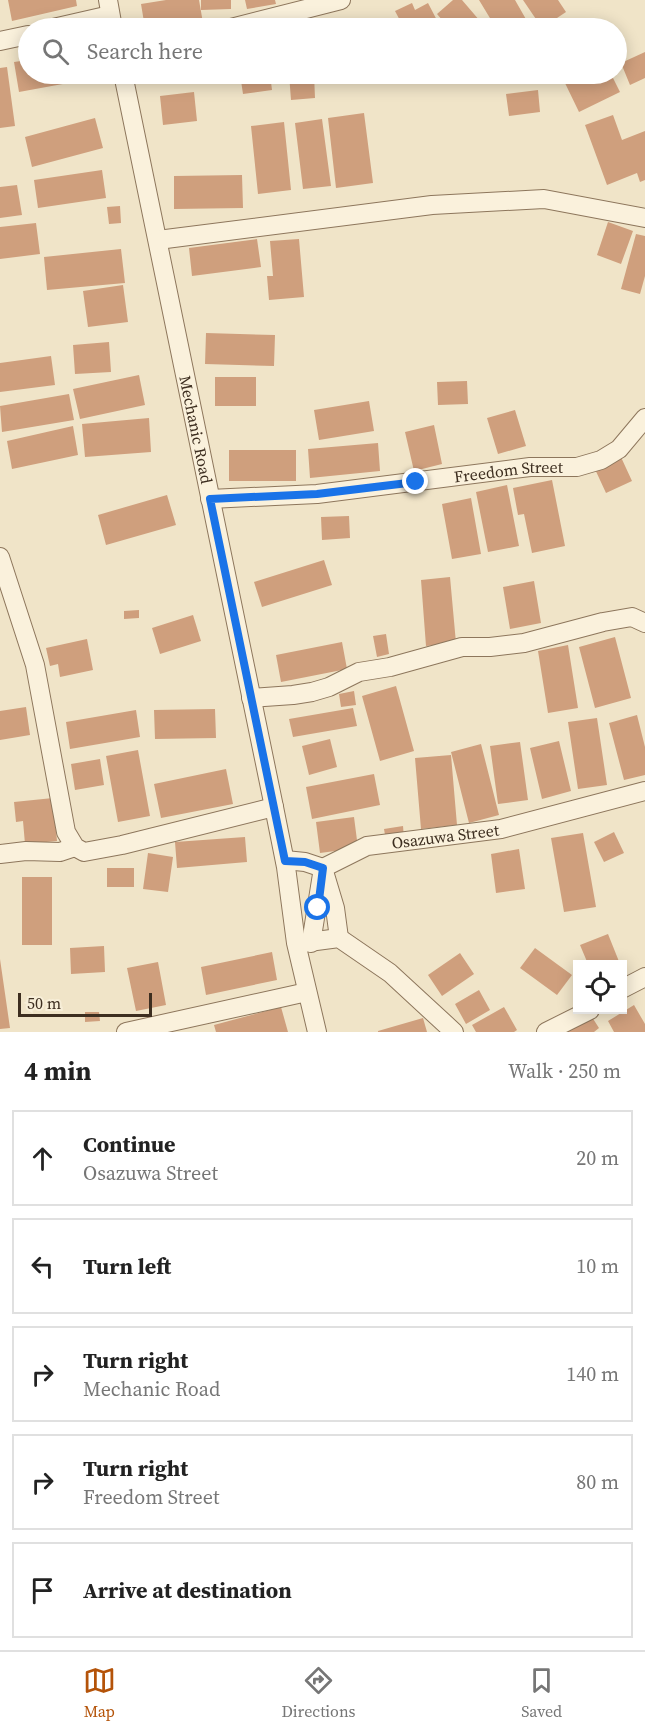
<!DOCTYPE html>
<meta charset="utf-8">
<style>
body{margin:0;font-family:"Source Serif 4",serif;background:#f2f2f2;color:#222}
.controls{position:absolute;right:18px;bottom:18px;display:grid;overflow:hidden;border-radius:0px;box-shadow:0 3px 15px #0003}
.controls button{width:54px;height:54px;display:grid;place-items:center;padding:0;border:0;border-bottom:2px solid #e0e0e0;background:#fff;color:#222;font:30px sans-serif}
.scale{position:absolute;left:18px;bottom:15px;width:134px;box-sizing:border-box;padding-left:6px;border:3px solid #3d2e20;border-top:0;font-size:16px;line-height:21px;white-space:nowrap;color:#3d2e20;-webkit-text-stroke:4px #f7eed8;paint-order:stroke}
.stop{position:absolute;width:18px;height:18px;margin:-14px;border:4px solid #1a73e8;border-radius:50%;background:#fff}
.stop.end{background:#1a73e8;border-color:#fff;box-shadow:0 2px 6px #0008}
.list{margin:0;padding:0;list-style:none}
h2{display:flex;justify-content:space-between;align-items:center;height:78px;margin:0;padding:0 24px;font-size:26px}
h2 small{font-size:20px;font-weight:400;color:#767676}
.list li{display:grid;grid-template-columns:39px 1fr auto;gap:18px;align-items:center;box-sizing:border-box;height:96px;margin:0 12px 12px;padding:0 12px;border:2px solid #e0e0e0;border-radius:0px}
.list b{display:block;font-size:22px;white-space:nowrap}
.list p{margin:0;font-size:20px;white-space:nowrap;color:#767676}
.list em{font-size:20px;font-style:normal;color:#767676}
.icon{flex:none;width:33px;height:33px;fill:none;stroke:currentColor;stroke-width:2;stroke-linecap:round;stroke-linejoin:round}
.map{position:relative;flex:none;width:645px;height:1032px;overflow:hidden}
.search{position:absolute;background:#fff;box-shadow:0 3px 15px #0003;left:18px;right:18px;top:18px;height:66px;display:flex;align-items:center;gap:15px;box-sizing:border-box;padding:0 21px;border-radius:33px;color:#767676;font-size:22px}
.sheet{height:618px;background:#fff}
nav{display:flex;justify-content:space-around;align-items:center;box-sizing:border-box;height:84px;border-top:2px solid #e0e0e0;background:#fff;font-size:16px;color:#767676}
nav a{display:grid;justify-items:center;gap:3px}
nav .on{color:#b45309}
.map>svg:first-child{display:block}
.building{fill:#cf9f7d}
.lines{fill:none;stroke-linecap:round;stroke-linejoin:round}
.street-casing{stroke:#8d765c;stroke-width:20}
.street{stroke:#faf1dc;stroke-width:18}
.route{stroke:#1a73e8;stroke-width:8}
.labels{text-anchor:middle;stroke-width:4.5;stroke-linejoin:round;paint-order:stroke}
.street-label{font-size:16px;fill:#3d2e20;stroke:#f7eed8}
</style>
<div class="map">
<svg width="645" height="1032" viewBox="0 0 645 1032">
<rect width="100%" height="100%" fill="#f0e4c8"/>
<!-- building -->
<path class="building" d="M8,0h68l1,6 -65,15z
M166,0h33l4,23 -32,5h-26l-4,-24z
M201,0h30v9l-30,1z
M245,0h30l1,4 -29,5z
M453,0h9l24,28h-37l-12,-14z
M479,0h36l16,28h-35z
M523,0h35l8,12 -24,16z
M412,3l3,7 13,-7 13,25h-37l-9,-17z
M645,52v26l-15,7 -9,-22z
M28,60v14h61l1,5 -71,13 -5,-30z
M7,67l8,59 -15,2v-60z
M240,74h30l2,16 -29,4z
M289,74h25l1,24 -24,2z
M320,74h29l1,4 -30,2z
M578,74h33l9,18 -41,20 -15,-31z
M538,90l2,22 -31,4 -3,-22z
M194,92l3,29 -34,4 -3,-29z
M364,113l9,70 -37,5 -8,-70z
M613,115l9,25 23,-9v49l-5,2 -3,-9 -30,12 -22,-60z
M95,118l8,30 -71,19 -7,-30z
M322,119l9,67 -28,3 -8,-66z
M284,122l7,68 -33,4 -7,-68z
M102,170l4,28 -68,10 -4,-28z
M242,175l1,33 -69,1v-33z
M17,185l5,30 -22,3v-31z
M120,206l1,17 -12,1 -2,-17z
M608,222l25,9 -12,33 -24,-9z
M36,223l4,31 -40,5v-32z
M636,234l9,2v40l-5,18 -19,-5z
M257,239l4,28 -69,9 -3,-28z
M299,239l5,58 -35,3 -2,-24h6l-3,-35z
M121,249l4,34 -78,7 -3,-33z
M123,285l5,37 -40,5 -5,-36z
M206,333l69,2 -1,31 -69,-2z
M109,342l2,30 -36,2 -2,-29z
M51,356l4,29 -55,7v-29z
M139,375l6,30 -65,14 -7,-30z
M215,377h41v29h-41z
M467,381l1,23 -30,1 -1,-23z
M69,394l5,26 -72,12 -2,-26z
M369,401l5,30 -55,9 -5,-30z
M515,410l11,36 -28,8 -11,-36z
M149,418l2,34 -66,5 -3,-33z
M434,425l8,39 -28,7 -9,-39z
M73,426l5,29 -66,14 -5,-28z
M378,443l2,28 -70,7 -2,-29z
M229,450h67v31h-67z
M620,455l12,26 -26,12 -12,-26z
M552,480l13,66 -33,7 -8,-39 -6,1 -5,-27z
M507,485l12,61 -31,6 -12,-60z
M167,495l9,30 -70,20 -8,-30z
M471,498l10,56 -29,5 -10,-55z
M349,516l1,22 -28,2 -1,-23z
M324,560l8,25 -70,22 -8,-25z
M450,577l6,66 -30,3 -5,-66z
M534,581l7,42 -31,6 -7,-42z
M139,610v8l-15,1v-8z
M193,615l8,26 -41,13 -8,-26z
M386,634l3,20 -12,3 -4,-21z
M615,637l16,61 -36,10 -16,-61z
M87,639l6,31 -33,7 -2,-13 -8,2 -4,-18z
M342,642l5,27 -66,13 -5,-27z
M568,645l10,63 -30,5 -10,-62z
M396,686l18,65 -34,10 -18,-65z
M354,691l2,14 -15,2 -2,-13z
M26,707l4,28 -30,5v-29z
M353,708l4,18 -64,11 -4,-18z
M215,709l1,29 -61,1 -1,-29z
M136,710l4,27 -70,12 -4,-27z
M637,715l8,32v28l-21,5 -15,-57z
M597,718l10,67 -29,4 -10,-67z
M330,739l7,28 -28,8 -7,-29z
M559,741l12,50 -29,8 -12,-51z
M520,742l8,58 -30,4 -8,-58z
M481,744l18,71 -30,8 -18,-71z
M138,750l12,66 -32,6 -12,-66z
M451,755l6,70 -36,4 -6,-71z
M100,759l4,26 -29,5 -4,-26z
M226,769l7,35 -72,14 -7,-34z
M374,774l6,31 -68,14 -6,-32z
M53,798l4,43 -32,3 -2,-23 -7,1 -2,-20z
M354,817l4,31 -38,5 -4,-31z
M403,826l1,12 -18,3 -2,-12z
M614,832l10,21 -20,9 -10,-20z
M583,833l13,74 -32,5 -13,-74z
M245,837l2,25 -70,6 -2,-26z
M519,849l6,40 -29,4 -5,-39z
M148,853l25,4 -5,35 -25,-3z
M107,868h27v19h-27z
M22,877h30v68h-30z
M608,934l12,30h-32l-8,-19z
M104,946l1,26 -34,2 -1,-26z
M535,948l37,27 -15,20 -37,-27z
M272,952l5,28 -71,15 -5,-28z
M460,953l14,21 -32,22 -14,-21z
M0,959l10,69 -10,1z
M158,962l8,43 -30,6 -9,-43z
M479,990l11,20 -24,14 -11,-20z
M634,1005l11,19v8h-31l-6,-11z
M281,1007l7,25h-72l-2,-7z
M504,1007l13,23 -3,2h-38l-4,-7z
M85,1012h14l1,9 -15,1z
M590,1014l9,14 -5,4h-28z
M423,1018l4,14h-49v-1z"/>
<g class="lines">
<defs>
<g id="street">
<path d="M108,0l5,28"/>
<path d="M53,28l57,-13"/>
<path d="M231,28l110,-28"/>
<path d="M0,41l28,-6"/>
<path id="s1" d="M123,74l151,733 12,60 10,76 21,89"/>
<path d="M158,240l274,-35 112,-6 101,19"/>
<path id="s2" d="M210,499l107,-5 213,-27h47l24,-7 18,-11 26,-31"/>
<path d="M0,557l35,108 31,167 9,15 9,5 38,-7 152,-38"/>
<path d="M251,698l42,-3 19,-3 17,-5 30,-15 31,-5 72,-20h28l34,-4 79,-21 29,-5 13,6"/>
<path d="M0,854l26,-3 34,1 15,-5"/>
<path d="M285,860l20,2 18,6 12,40 4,30"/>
<path d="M301,943l38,-5 51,35 64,59"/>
<path id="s3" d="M311,943l12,-75 44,-22 134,-17 144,-38"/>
<path d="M622,989l23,-12"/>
<path d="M126,1032l181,-40"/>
<path d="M546,1032l44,-22"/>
</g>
</defs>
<!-- street casing -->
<use href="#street" class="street-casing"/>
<!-- street -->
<use href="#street" class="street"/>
</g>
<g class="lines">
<!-- route -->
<path class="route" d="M318,908l5,-40 -18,-6 -20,-1 -75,-362 107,-5 99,-12"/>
</g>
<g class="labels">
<!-- street labels -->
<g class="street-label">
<text dy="6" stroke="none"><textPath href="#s1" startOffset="363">Mechanic Road</textPath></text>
<text dy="6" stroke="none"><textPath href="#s2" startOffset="300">Freedom Street</textPath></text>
<text dy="6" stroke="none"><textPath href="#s3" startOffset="204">Osazuwa Street</textPath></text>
</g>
</g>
</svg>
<div class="controls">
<button><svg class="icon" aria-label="locate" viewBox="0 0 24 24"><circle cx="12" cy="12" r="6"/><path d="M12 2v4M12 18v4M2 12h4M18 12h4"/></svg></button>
</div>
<div class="scale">50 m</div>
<div class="stop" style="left:318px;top:908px"></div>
<div class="stop end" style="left:416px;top:482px"></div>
<div class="search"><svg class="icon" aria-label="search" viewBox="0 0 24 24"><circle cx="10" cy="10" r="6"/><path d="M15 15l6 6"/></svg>Search here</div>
</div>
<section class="sheet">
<h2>4 min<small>Walk · 250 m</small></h2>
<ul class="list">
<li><svg class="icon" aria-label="ahead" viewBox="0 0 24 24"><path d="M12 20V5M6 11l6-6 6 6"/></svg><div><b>Continue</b><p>Osazuwa Street</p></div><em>20 m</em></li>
<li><svg class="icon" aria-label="left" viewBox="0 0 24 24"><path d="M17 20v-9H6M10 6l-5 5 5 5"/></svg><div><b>Turn left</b></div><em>10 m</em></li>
<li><svg class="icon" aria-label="right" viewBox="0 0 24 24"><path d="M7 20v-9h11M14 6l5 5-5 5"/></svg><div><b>Turn right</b><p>Mechanic Road</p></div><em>140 m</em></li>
<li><svg class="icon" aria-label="right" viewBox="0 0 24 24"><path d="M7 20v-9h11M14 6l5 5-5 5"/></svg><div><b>Turn right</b><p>Freedom Street</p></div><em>80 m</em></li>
<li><svg class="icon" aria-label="arrive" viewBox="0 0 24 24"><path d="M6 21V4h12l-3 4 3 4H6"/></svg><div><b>Arrive at destination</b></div></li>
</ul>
</section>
<nav>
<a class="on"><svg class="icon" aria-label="map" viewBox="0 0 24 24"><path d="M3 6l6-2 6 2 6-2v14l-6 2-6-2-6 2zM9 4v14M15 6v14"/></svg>Map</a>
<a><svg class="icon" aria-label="directions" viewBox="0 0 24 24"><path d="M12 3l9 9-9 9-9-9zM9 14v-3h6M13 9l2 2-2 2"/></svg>Directions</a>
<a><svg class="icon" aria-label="saved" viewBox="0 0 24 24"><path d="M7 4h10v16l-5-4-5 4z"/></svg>Saved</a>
</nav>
